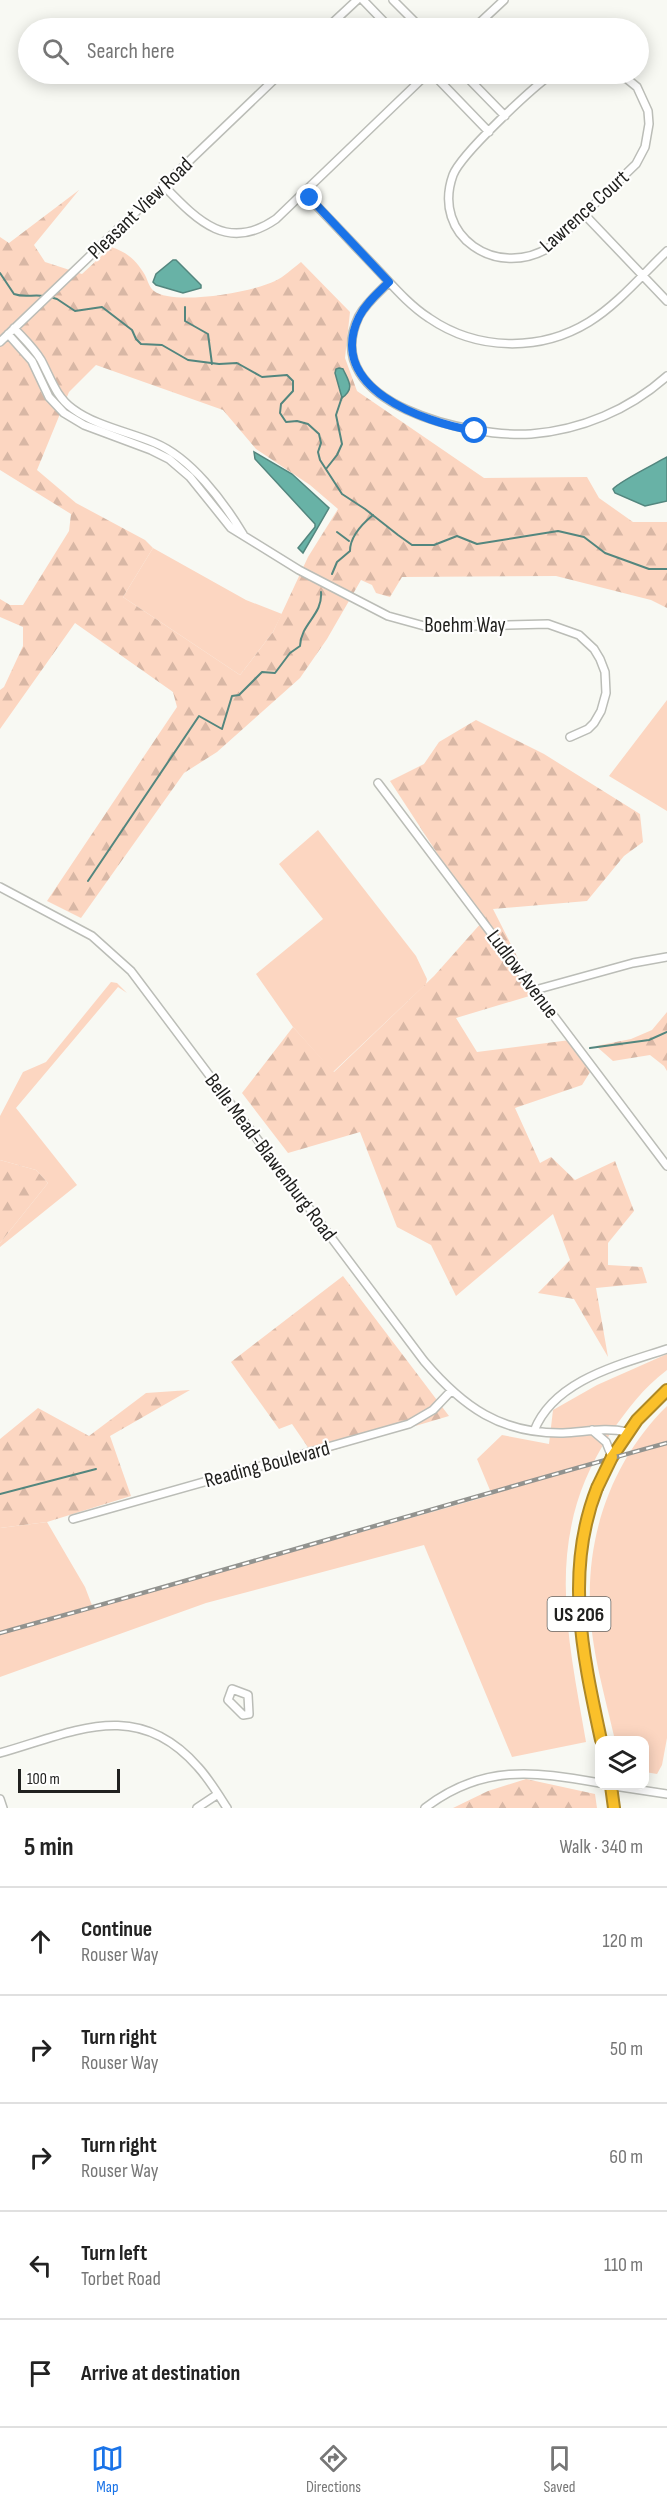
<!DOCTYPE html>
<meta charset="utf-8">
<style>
body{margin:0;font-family:"Sofia Sans Condensed",sans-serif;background:#f2f2f2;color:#222}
.controls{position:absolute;right:18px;bottom:18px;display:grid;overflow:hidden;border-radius:12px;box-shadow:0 3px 15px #0003}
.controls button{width:54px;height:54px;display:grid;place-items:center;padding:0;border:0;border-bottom:2px solid #e0e0e0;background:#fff;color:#222;font:30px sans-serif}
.scale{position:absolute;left:18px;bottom:15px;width:102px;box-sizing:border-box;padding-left:6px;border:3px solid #21211f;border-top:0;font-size:16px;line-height:21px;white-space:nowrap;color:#21211f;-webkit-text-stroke:4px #fffffe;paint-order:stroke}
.stop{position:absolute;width:18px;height:18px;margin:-14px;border:4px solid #1a73e8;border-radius:50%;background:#fff}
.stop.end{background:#1a73e8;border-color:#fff;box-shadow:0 2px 6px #0008}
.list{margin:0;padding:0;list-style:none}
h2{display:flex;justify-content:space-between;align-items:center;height:78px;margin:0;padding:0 24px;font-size:26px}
h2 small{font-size:20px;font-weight:400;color:#767676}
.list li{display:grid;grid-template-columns:39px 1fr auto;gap:18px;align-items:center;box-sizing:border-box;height:108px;padding:0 24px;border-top:2px solid #e0e0e0}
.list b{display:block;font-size:22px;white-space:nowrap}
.list p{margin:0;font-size:20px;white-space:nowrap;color:#767676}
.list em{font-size:20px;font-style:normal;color:#767676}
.icon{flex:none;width:33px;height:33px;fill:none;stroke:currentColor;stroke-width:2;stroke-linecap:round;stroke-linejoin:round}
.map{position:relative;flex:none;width:667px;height:1808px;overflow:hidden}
.search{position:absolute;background:#fff;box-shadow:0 3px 15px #0003;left:18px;right:18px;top:18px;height:66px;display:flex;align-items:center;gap:15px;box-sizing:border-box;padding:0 21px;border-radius:33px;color:#767676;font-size:22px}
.sheet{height:618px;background:#fff}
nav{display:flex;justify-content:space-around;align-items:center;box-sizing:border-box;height:84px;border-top:2px solid #e0e0e0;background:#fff;font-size:16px;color:#767676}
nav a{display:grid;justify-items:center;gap:3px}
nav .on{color:#1a73e8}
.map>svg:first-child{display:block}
.green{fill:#fcd6c1}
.forest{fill:url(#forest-firs);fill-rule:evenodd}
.water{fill:#68b2a6;stroke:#53867e;stroke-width:1.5}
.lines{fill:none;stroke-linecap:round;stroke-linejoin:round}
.stream{stroke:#53867e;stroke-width:2}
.minor-casing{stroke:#bbbdb7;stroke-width:10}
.highway-casing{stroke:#ae8826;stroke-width:14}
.minor{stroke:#fff;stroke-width:7}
.highway{stroke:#fac02a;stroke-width:10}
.rail-casing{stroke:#92938f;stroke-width:4.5}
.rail{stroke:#fffffe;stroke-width:2;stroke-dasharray:7;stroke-linecap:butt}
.highway-bridge-casing{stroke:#ae8826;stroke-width:14;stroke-linecap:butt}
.highway-bridge{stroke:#fac02a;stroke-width:10}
.route{stroke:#1a73e8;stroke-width:8}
.labels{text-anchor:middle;stroke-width:4.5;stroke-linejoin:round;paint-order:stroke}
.shield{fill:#fffffe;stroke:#646462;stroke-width:1.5}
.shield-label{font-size:20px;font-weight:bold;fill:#21211f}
.street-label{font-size:21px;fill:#21211f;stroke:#fffffe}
</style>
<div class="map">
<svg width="667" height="1808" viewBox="0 0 667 1808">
<defs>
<pattern id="forest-firs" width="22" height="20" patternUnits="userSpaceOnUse" patternTransform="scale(1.5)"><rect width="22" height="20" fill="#fcd6c1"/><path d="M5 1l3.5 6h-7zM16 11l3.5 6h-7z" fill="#d8b7a5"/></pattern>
</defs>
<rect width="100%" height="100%" fill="#f8f9f3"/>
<!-- green -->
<path class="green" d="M153,548l93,52 36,14 -9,18 -33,43 -117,-78z
M667,700v111l-58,-35z
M318,830l98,126 11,23 -1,5 -93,88 -40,-45 -37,-53 67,-55 -44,-55z
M111,982l6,1 10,10 -9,-6 -102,121 61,77 -77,62v-4l48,-60 -12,-13 -36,-10v-44l23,-44 23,-10z
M667,1354v16c-24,18 -40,40 -57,64 -67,101 -43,197 -24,308l-74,15 -88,-212 -218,58 -206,74v-149l47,-6 38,65 8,21 399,-113 -15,-36 25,-24 47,9 4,-34 44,-25z
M667,1406v332l-5,27 -5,9 -12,-2 -1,-32h-29c-10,-44 -24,-90 -25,-135 -3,-74 24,-147 77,-199z"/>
<!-- forest -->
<path class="forest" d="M79,190l-45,55 11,17 37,12 29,-27c16,5 25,13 34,28 3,6 4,12 9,16 20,15 99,1 121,-10 9,-4 18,-13 26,-19l49,50 -5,46 12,33 127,87 103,-1 12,21 34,24h34v86l-16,-8 -95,-24 -154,1 -12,20 -14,-4 -4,-8 -11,-5 -34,59 -27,39 -83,74 -33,21 -103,145 -34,-17 130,-194 -4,-15 -98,-69 -75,106v-39l4,-3 19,-41v-19l-23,-10v-18l10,6h13l46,-74 2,-17 -71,-44v-233l9,6zM96,365l127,45 33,39 54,36 28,24 -30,48 -35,75 -33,43 -117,-78 30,-49 -8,-8 -69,-37 -39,-33 32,-78z
M476,720l68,34 96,60 3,28 -19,14 -37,45 -94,8 43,85 -80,24 21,34 93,-12 22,29 -10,16 -67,23 25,55 11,-6 24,23 40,-19 19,50 -26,32v22l34,2 5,16 -51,5 12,69 -34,-58 -36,-6 32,-33 -17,-46 -97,82 -25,-51 -34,-18 -37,-95 -72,21 -46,-60 51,-66 41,45 100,-96 48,-54 -92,-141 34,-17 15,-22z
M667,1012v59l-3,-5 -14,-11 -37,6 -17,-15 35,-7 21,-9z
M0,1160l36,10 12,13 -48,60z
M343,1276l106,140 -135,40 -22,-32 -13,5 -48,-67z
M190,1390l-80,46 21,60 -84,26 -47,6v-89l38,-31 51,28 57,-43z
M526,1779l69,15 2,14h-144l35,-17z"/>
<!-- water -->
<path class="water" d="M173,260h3l25,25v3l-18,5 -27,-8 -3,-3 3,-8z
M339,368l4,1c6,13 12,19 -1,29l-7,-25 1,-4z
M254,452l38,22 37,34 -26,45 -5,-5 17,-21v-3l-60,-65z
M667,457v44l-22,5 -30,-13 -2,-4c7,-8 42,-25 54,-32z"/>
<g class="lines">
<!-- stream -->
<path class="stream" d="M0,273l14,21c11,4 19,0 30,2
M50,297l7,2 18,12 27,-4 30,23 4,9 5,5 21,1 26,15 31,4 18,-1 25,14 25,-2 6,6v10l-12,13 -1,9 6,9 11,-1 11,3 11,10 2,9 -3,9 2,8 22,34 23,15 33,26 14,10h22l23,-9 20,8 81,-13 26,6 21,16 44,16h18
M185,307v14l23,13 4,30
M326,469l11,-14 5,-11 -6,-29 6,-18
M337,532l12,9
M332,574l5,-12 13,-11c0,-14 12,-27 23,-36
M88,881l111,-165 23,13 10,-33 7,-1 23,-23 13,1 15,-20 10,-7c1,-23 23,-31 21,-54
M590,1048l59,-8 18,-8
M0,1494l96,-25"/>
<defs>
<path id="minor" d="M363,0l27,28
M393,0l28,28
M327,28l30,-28
M474,28l30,-28
M433,74l56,58
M464,74l41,42
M552,74c-20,14 -91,80 -99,101 -22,61 44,105 97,72l86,-83 9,-17 4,-23 -1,-13 -11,-24 -16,-13
M163,185c34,35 64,68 113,34l151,-145
M303,192c25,25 49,51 73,76 17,18 33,37 53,50 48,33 111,34 160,4 29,-18 53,-47 78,-71
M584,214l83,87
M389,282c-11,11 -23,21 -30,34 -43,89 114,122 172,118 50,-4 98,-24 136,-58
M14,328c9,10 20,20 27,32 10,19 15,37 32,49 23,17 56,23 82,34 36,15 68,58 88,91
M8,334l24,27 17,36 15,16 20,12 67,25 18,9 21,18 41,51 68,42 89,46 40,11 120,-3 31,11 15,14 6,10 5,13 1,21 -5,18 -7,12 -6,6 -18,8
M0,342l280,-268
M378,783l289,383
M0,887l92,49 39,35 293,390c39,46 77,73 139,72 22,-1 42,-6 64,-1
M535,990l98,-27 34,-6
M592,1430l14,12 6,15
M534,1431c20,-51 85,-66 133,-82
M73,1519l336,-95 24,-14 18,-19
M232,1689l16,6 1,19 -6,1 -15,-15z
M0,1753c74,-21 137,-56 198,14 11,12 20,27 29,41
M614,1786l53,8
M0,1799l3,9
M197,1808l21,-14
M425,1808c57,-44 109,-37 175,-25"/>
<path id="highway" d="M612,1457l25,-37 30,-30
M597,1488c-33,84 -14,168 4,252
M611,1786l3,22"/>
</defs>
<!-- minor casing -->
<use href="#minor" class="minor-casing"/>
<!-- highway casing -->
<use href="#highway" class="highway-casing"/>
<!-- minor -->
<use href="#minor" class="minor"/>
<!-- highway -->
<use href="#highway" class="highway"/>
<defs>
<path id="rail" d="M0,1633c223,-61 444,-129 667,-190"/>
</defs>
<!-- rail casing -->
<use href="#rail" class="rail-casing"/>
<!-- rail -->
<use href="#rail" class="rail"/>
<defs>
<path id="highway-bridge" d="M597,1488l15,-31"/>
</defs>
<!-- highway-bridge casing -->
<use href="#highway-bridge" class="highway-bridge-casing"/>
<!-- highway-bridge -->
<use href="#highway-bridge" class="highway-bridge"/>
</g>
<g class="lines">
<!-- route -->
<path class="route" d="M310,198l79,84c-11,11 -23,21 -30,35 -34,71 64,105 116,114"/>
</g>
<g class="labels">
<!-- shield labels -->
<rect class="shield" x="547.5" y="1597" width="63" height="34" rx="4.5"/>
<g class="shield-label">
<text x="579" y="1621">US 206</text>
</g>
<!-- street labels -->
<g class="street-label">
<text transform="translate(140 208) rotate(-44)" y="7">Pleasant View Road</text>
<text transform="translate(584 211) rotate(-42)" y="7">Lawrence Court</text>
<text x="465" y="632">Boehm Way</text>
<text transform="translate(523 974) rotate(53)" y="7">Ludlow Avenue</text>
<text transform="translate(271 1157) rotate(53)" y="7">Belle Mead-Blawenburg Road</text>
<text transform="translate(267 1464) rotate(-15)" y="7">Reading Boulevard</text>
</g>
</g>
</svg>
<div class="controls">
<button><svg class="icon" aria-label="layers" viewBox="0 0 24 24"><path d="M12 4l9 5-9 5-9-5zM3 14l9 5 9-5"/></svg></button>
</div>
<div class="scale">100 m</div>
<div class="stop" style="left:475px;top:431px"></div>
<div class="stop end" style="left:310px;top:198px"></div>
<div class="search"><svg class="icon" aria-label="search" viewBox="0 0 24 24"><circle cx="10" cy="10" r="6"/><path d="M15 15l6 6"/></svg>Search here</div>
</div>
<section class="sheet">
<h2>5 min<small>Walk · 340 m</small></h2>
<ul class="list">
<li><svg class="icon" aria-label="ahead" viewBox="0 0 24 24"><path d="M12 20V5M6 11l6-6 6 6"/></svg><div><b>Continue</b><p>Rouser Way</p></div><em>120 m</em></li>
<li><svg class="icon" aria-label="right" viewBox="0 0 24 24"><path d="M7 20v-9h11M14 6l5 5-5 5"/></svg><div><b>Turn right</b><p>Rouser Way</p></div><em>50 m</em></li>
<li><svg class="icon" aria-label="right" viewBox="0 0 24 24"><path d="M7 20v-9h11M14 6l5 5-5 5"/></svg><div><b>Turn right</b><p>Rouser Way</p></div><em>60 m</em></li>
<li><svg class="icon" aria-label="left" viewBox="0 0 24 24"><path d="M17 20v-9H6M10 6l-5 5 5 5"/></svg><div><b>Turn left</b><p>Torbet Road</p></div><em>110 m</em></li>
<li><svg class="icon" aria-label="arrive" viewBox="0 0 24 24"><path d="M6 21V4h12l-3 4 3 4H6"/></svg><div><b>Arrive at destination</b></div></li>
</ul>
</section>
<nav>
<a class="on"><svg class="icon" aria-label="map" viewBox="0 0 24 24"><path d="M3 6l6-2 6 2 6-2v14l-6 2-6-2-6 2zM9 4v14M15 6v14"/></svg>Map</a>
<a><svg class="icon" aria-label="directions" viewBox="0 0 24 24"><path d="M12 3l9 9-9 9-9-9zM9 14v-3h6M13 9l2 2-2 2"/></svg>Directions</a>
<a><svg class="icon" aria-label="saved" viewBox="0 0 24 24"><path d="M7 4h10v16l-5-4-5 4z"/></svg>Saved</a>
</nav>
